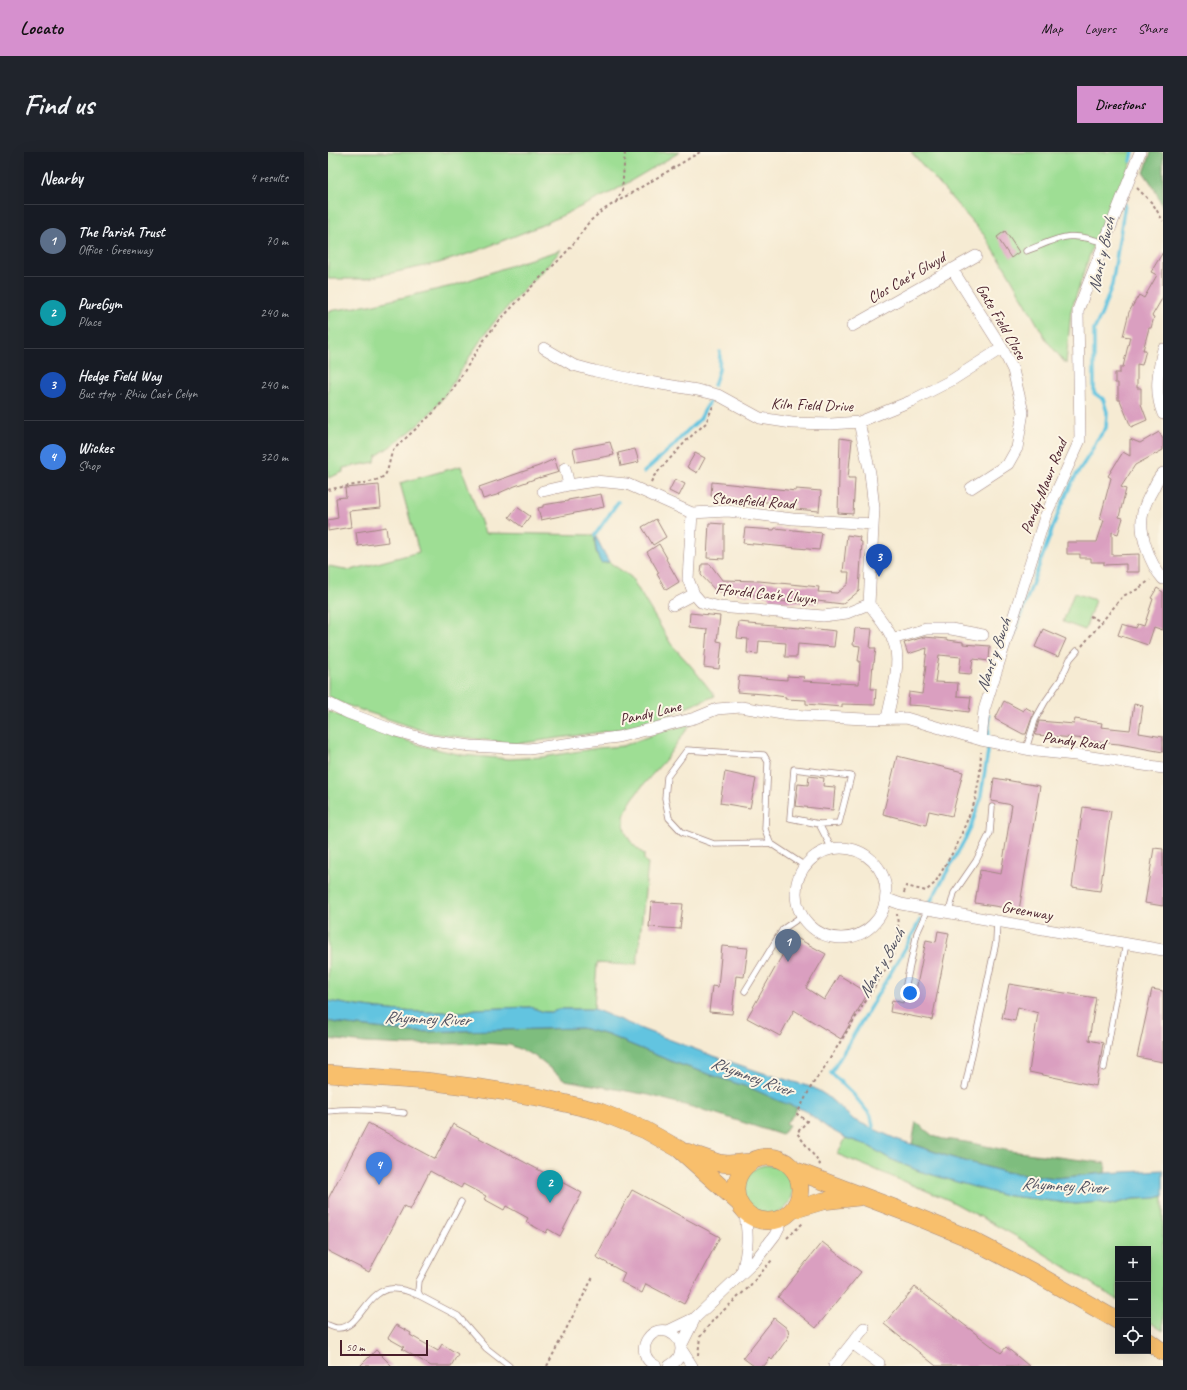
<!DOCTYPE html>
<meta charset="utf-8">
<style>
body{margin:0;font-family:Caveat,sans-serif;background:#20242c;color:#f1f3f6}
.controls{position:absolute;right:12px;bottom:12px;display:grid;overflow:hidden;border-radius:0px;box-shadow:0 4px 16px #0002}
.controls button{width:36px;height:36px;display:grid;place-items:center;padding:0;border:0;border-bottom:1px solid #363941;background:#171b24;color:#f1f3f6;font:20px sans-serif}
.scale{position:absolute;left:12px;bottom:10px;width:88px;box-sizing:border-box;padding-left:4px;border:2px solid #4a1f2b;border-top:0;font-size:11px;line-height:14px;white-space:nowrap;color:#4a1f2b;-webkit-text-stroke:3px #fcf5e5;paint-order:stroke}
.you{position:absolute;left:582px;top:841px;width:14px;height:14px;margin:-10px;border:3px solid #fff;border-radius:50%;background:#1a73e8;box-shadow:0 0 0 6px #1a73e833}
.badge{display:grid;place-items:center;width:26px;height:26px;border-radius:50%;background:#d690ce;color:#fff;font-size:13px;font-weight:700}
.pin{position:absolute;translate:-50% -33px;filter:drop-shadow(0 1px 2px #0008)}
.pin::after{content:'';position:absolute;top:21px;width:14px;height:12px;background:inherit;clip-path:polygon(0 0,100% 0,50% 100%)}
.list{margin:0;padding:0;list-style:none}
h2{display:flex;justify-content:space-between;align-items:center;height:52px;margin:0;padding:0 16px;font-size:17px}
h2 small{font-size:13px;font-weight:400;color:#9ea1a6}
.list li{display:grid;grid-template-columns:26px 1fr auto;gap:12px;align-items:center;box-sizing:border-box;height:72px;padding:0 16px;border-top:1px solid #363941}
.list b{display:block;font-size:15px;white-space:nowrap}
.list p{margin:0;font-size:13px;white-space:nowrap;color:#9ea1a6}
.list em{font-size:13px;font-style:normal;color:#9ea1a6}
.icon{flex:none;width:22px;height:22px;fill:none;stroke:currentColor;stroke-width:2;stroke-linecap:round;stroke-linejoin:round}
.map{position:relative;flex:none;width:835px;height:1214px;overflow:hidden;border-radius:0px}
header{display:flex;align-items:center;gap:24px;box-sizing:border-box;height:56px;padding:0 20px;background:#d690ce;color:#111}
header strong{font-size:19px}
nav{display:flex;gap:22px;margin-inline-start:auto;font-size:14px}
.intro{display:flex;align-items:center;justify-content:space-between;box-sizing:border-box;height:96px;padding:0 24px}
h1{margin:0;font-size:28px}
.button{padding:10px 18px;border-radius:0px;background:#d690ce;color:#111;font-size:14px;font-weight:700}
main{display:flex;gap:24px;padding:0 24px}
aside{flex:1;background:#171b24;border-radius:0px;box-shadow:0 4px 16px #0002}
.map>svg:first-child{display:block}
.green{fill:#9ede94;stroke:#747e60}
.forest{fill:#7ebd7e;stroke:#646e54}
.water{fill:#62c4e0;stroke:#567286}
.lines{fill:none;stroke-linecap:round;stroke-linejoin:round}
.stream{stroke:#62c4e0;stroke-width:3.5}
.building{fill:#da9fc0}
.service-casing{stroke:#a0857f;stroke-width:7}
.minor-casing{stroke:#a0857f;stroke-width:12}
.primary-casing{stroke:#a0857f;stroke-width:18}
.path{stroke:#a0857f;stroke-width:2;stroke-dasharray:3 3;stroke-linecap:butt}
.service{stroke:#fff;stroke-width:5.5}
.minor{stroke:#fff;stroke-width:11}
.primary{stroke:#f8bf6c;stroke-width:17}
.labels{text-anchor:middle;stroke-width:4;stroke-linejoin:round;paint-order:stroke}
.street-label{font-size:16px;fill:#4a1f2b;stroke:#fcf5e5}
.water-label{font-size:17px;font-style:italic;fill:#515161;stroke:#fcf5e5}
</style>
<header>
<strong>Locato</strong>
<nav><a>Map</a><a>Layers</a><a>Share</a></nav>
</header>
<div class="intro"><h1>Find us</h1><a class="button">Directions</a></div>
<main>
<aside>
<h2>Nearby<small>4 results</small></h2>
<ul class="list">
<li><span class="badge" style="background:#5c6f8a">1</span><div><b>The Parish Trust</b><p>Office · Greenway</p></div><em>70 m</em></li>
<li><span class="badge" style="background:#0f9aa8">2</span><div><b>PureGym</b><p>Place</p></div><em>240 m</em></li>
<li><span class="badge" style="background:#1a4fb4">3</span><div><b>Hedge Field Way</b><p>Bus stop · Rhiw Cae'r Celyn</p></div><em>240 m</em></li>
<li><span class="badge" style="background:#3f7fe0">4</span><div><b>Wickes</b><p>Shop</p></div><em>320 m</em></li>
</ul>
</aside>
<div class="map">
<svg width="835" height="1214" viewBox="0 0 835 1214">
<rect width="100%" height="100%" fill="#fcf5e5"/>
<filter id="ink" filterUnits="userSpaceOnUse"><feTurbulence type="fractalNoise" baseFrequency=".025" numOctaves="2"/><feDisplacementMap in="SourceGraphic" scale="8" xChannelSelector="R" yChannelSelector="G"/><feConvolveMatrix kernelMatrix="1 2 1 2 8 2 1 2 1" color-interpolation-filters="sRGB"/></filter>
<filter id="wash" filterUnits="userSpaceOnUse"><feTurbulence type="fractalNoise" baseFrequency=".012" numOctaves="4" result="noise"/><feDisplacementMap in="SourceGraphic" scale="16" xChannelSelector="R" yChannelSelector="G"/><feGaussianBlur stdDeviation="0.9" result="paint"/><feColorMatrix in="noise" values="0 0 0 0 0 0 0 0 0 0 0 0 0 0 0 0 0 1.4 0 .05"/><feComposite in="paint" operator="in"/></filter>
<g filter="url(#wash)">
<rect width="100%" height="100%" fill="#f6ebd3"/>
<!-- green -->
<path class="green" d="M0,0h352l-68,40 -72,34 -66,26 -35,11 -76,16h-35z
M583,0h222l-2,12 -35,72 -25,75 -5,53 -19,-23 -40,-70 -23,-36z
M233,98c-20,25 -45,45 -65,70 -21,25 -36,54 -55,80 -17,23 -42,41 -65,56l-1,6 -32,6v4l-15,6v-167l42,-6 82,-19 66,-23z
M133,314l24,67 110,2c0,13 -1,20 10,28l4,-1 22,15 40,67 20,22 24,30 -50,20 -35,12 -114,16 -86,-11 -84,-28 -18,-9v-130l23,4 68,-18 -19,-69z
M746,441l21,7 -10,30 -22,-8z
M0,559l53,21 42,14 39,9 47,4 34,-2 55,-9 25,-2 40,-15 28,-7c-9,12 -17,23 -25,35 -11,13 -41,43 -42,59 -1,17 7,26 20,36v6l4,4 -11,100 -9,1 -31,-2 -3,46h-35l-6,3h-9l-14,-5 -55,2c-11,4 -22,3 -34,3 -38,1 -75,-4 -113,-11z
M518,986l21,7 23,14 29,12 83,24 74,9 22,-2 12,3 23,-6 23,-1 7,-2v135l-15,-10v-72h-30v51l-104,-65 -65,-35 -112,-46z
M415 1038a25 25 0 1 1 50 0a25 25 0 1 1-50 0Z"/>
<!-- forest -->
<path class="forest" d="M823,0h12v55l-10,-21 -9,-13z
M0,869l21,4 66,7 166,-4 27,7 65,27 80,27 44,18 -2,6 -9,10 3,2 -7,10 -65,-21 -68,-19 -84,-15 -32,-25 -23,-10 -27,-2 -74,2 -44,-2 -37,-4z
M588,970l17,14 10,3 23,3 44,9 96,12 -1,10 -49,5 -51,-6 -55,-15 -38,-13z"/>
<!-- water -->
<path class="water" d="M267,383l14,27 -8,1c-5,-9 -6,-18 -6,-28z
M0,849c38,7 75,12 113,11 12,0 23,1 34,-3l55,-2 14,5h9l6,-3h35l50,21 64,24 52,18 54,16 13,8 27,24 42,19 54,18 55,15 51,6 49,-5 58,-3v26l-7,2 -23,1 -23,6 -12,-3 -22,2 -74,-9 -45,-13 -38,-11 -29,-12 -23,-14 -21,-7 -18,-10 -24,-18 -25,-9 -26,-12 -80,-27 -65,-27 -27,-7 -166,4 -67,-7 -20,-4z"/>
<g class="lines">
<!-- stream -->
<path class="stream" d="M803,9l2,-9
M386,233l5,-15 1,-18
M316,320l28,-25 15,-16 13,-12 9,-17
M267,383l23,-33
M685,485l46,-126 13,-29 19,-30 6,-12 9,-12 1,-16 -4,-13 -9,-6v-63l8,-17 10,-28 13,-81
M599,756l42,-76 11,-31 8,-49 1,-37
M546,980l-3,-16 -18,-22 -22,-21 72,-121 17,-32"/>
</g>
<g id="blocks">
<!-- building -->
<path class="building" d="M677,79l14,21 -8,6 -14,-21z
M835,100v45l-11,19 2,1 -3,11h-2l-6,22h3l-4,15 -5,-1v24h4v16l6,16 -16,7 -11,-27h-2v-17h-3v-10h5v-6h3l7,-30 -7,-1 6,-24 10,-17 5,3 13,-23 -6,-3z
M831,280l4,7v11l-28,15 -14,22 5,2 -7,28 4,1 -5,16 -6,-2v23l27,-1v18h-13v-8l-22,1v-3h-13v-4h-11v-4h-13v-12h30l7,-22 -4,-1 11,-41 -3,-2 15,-24 7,4v-17l10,4z
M512,286l12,2 -4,38h7l-2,36 -15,-1z
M282,290l4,13 -38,7 -3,-13z
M307,297l4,13 -18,4 -3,-13z
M367,301l10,5 -8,15 -10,-6z
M226,306l5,14 -20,6 1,-1 -25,9 -16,7 1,1 -17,5 -4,-12 60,-21 13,-6z
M347,327l10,5 -6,12 -10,-5z
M384,330l84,9v-2l25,2 -2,20 -25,-2 1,-5 -57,-4 -27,-4z
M51,333l2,23 -32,3 2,16 -23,4v-11l10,-2 -2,-20 10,-1 -1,-9z
M273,342l3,13 -63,13 -3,-12 5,-1v-2l25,-4v-1z
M189,355l13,9 -8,11 -13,-10z
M328,367l10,18 -13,8 -11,-18z
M381,371l15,1v35l-17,-1z
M58,375l2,15 -30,4 -2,-14z
M417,376l29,2 1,-2 47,5 -3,17 -76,-7z
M519,383l13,2 -1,4 3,1 -3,49 -16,13 -26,-3v3l-29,-2 -19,-2v-4l-32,-2v-2l-21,-1 -15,-16 1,-11h8l12,16 37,1 41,4 19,2 -1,5 19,1 11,-9 1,-12h-6z
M331,392l8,14 -1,1 13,23 -13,8 -9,-16 2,-1 -12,-21z
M829,436l6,4v38l-9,-3 -6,18 -30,-10 4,-11 14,4 2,-4 6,2 9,-27 -2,-1z
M362,461l30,3 -3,25 5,1 -3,27 -15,-2 3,-38 -18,-2z
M411,470l10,1v1l51,4v-1l36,4 -2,16 -36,-3 -1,13h-12l1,-14 -27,-2 -1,13 -11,-1 1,-14 -11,-1z
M527,476l17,1 -2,19h6l-2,15h-1l-2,26h5l-1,16 -33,-1v3l-36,-3v-4l-21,-1 1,-2 -22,-3 -27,-2 2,-16 48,4v-4l17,1 -1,4 56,3 1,-23h-2l2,-15 -7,-1z
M715,477l23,10 -8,18 -23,-10z
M596,485l24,2v1l15,2v2l27,2 -1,15 -16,-2 -2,15 -12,-1 2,-16 -22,-2 -4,27 23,1 -1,13 14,1 -2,15 -45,-6 -16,-1 1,-13 13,2 4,-28h-1l2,-18 -19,6 -4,-11z
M676,549l19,10 2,-4 9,5 -8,22h-3l-28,-15z
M806,552l9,2 -4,27 24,4v15l-44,-8 -32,-3 1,-2 -53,-4 4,-14 35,3 1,-5 27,4 -1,4 29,3z
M569,604l66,16 -11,44 -23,-5 -3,14 -43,-11z
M397,620l31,7 -6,29 -30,-5z
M481,624l15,2 -1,8 12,1 -2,23 -38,-4 3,-22 10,1z
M666,626l46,8 -21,124 -44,-7 5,-33 21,4 11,-69 -21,-4z
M755,655l28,4 -11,80 -28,-4z
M826,696l9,1v57l-18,-3z
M323,750l32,2 -3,25 -31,-2z
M610,779l11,2 -17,87 -42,-8 2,-12 11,3 2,-10 10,2 11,-55 10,2z
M465,784l33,18 -20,34 18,12 15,-25 29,18 -27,46 -47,-29 -14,26 -33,-18z
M394,794l26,2 -4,29 -8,-1 -4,38 -23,-2 3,-26 6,1z
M681,832l87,14 -7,42 14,3 -7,43 -67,-14 9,-59 -20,-6 -3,14 -13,-3z
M824,837l11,2v71l-26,-5z
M40,971l67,36 18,-35 129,69 -22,43 -12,-7 -2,4 -20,-11 2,-4 -22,-12 -2,4 -20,-11 2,-3 -23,-12 -2,4 -31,-17 -20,39 -6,-4 -35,66 -41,-21v-52z
M304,1038l88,47 -36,67 -38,-20 -4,9 -21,-11 4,-9 -29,-16z
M494,1090l39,30 -45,56 -38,-31z
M587,1135l86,66 5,-6 23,19h-93l-52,-42z
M446,1166l14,11 1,7 -17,24 -2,-2 -6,8h-10l-11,-8z
M68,1173l15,8 -1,2 28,16 4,-7 16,10 -7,12h-20l-29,-17 2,-2 -16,-9z
M48,1198l16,16h-32z"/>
</g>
</g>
<g filter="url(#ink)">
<use href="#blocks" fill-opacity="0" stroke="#a0857f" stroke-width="1"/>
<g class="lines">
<defs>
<path id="service" d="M698,99c34,-13 42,-21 78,-8
M698,597l9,-29 10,-18 16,-23 9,-20 7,-8
M466,617l57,7 -12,47 -20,1 -29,-6z
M491,672l13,25
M442,691l-56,1 -32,-12 -13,-14 -4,-20 2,-21 20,-27 77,5 4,7 -3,67 5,14 35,23
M621,760l5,-19 22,-32 14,-28 2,-26
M578,832l11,-51 11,-24
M417,839l38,-62 19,-13
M776,916l22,-125
M637,935l31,-145 1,-21
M0,959c26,-3 50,-1 76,2
M133,1050l-42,79 -1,10 2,5 38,20 28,32 23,18
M0,1173c3,1 6,3 9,3 24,2 29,-42 59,-39 8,0 17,4 24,7"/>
<path id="minor" d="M624,117l50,79 11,22 10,42 -6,36 -9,16 -37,24
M524,174l124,-70
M216,196l29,17 22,6 42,9 60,10 21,5 42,23 32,5 39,1 28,-2 52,-21 41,-21 50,-32
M835,197c-5,22 -9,44 0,65
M531,270l11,51 4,35 -5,96
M237,316l4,17
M835,321c-5,4 -7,10 -10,16 -4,7 -8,15 -10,23 -5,21 7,52 20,67
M215,339l26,-6 26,-4 32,3 65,29 36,-2 65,8 80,5
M364,361l-4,66 6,15 7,8 18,5 104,9 24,-3 22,-9
M541,452c10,13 21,26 26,42 6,18 -4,53 -8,72
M345,453l21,-11
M564,487l34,-10h25l32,6
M0,551l20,10 48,18 36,10 39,5 58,3 57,-8 32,-4 77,-19 22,-9 24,-2 47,8 76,4 42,-1 75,22 55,11 49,5 78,12
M653,588l3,-30 61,-193 35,-77 -2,-130 62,-158
M468 741a45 45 0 1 1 90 0a45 45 0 1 1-90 0Z
M559,747l14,5 27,5 235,41
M414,1120c6,-23 7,-38 2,-61
M340,1179l27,-13 60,-57 20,-26 9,-18
M524,1191l27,20
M353,1194l14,-28
M353,1197l11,17
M328,1214c-26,-13 -3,-48 18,-31 4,3 7,8 7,14 0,8 -5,13 -12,17
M506,1214l30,-38"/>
<path id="primary" d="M0,922l98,7 55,7 62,10 55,13 47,19 34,19 60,54
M359,1000l32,11 9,1 22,-2
M408 1037a32 32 0 1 1 64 0a32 32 0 1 1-64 0Z
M466,1018l116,44 56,23 69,36 83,48
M465,1058l30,-9 36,-4
M820,1189l15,11"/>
</defs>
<!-- service casing -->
<use href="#service" class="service-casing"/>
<!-- minor casing -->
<use href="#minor" class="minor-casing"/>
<!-- primary casing -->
<use href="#primary" class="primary-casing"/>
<!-- path -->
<path class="path" d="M809,36l16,16 10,17
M288,50l6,-11 3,-39
M323,330l3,-6 34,-37 18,-16 7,-17
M0,338c13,-4 49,-6 57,-15 5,-8 4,-18 9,-26l39,-36 20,-24 33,-52 13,-16 41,-43 17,-16 14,-15 18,-25 14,-12 97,-58
M762,464l12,6
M754,494l41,-50 15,-7 12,-9
M576,741l2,-7 20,5 9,-8 22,-38 18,-44 5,-28 1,-21
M491,1013l1,-1 -23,-31 10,-12 -10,-7 15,-29 12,-17 68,-109 7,-21 -2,-24
M459,1086l17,-16
M370,1203l2,-18 14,-18 34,-31 24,-28
M219,1214l46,-89"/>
<!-- service -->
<use href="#service" class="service"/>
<!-- minor -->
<use href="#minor" class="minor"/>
<!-- primary -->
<use href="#primary" class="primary"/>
</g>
</g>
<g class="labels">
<!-- street labels -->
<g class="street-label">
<text transform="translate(578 125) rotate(-30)" y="6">Clos Cae'r Glwyd</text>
<text transform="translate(674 169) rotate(60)" y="6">Gate Field Close</text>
<text transform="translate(484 252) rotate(2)" y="6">Kiln Field Drive</text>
<text transform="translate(715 334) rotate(-68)" y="6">Pandy-Mawr Road</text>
<text transform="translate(425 348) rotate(4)" y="6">Stonefield Road</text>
<text transform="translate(438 441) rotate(6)" y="6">Ffordd Cae'r Llwyn</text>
<text transform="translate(322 560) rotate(-13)" y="6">Pandy Lane</text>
<text transform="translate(746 588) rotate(7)" y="6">Pandy Road</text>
<text transform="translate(699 758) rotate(10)" y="6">Greenway</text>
</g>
<!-- water labels -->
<g class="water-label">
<text transform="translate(773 103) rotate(-78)" y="6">Nant y Bwch</text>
<text transform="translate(665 503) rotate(-71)" y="6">Nant y Bwch</text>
<text transform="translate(553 811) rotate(-60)" y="6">Nant y Bwch</text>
<text transform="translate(99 866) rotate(2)" y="6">Rhymney River</text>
<text transform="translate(424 924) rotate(20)" y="6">Rhymney River</text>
<text transform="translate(736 1033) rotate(3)" y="6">Rhymney River</text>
</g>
</g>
</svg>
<div class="controls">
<button>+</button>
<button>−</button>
<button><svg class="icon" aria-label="locate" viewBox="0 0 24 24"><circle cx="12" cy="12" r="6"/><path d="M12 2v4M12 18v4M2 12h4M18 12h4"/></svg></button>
</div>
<div class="scale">50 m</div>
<div class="you"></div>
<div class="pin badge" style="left:460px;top:810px;background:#5c6f8a">1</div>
<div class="pin badge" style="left:222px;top:1051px;background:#0f9aa8">2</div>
<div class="pin badge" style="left:551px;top:425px;background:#1a4fb4">3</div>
<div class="pin badge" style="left:51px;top:1033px;background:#3f7fe0">4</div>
</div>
</main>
